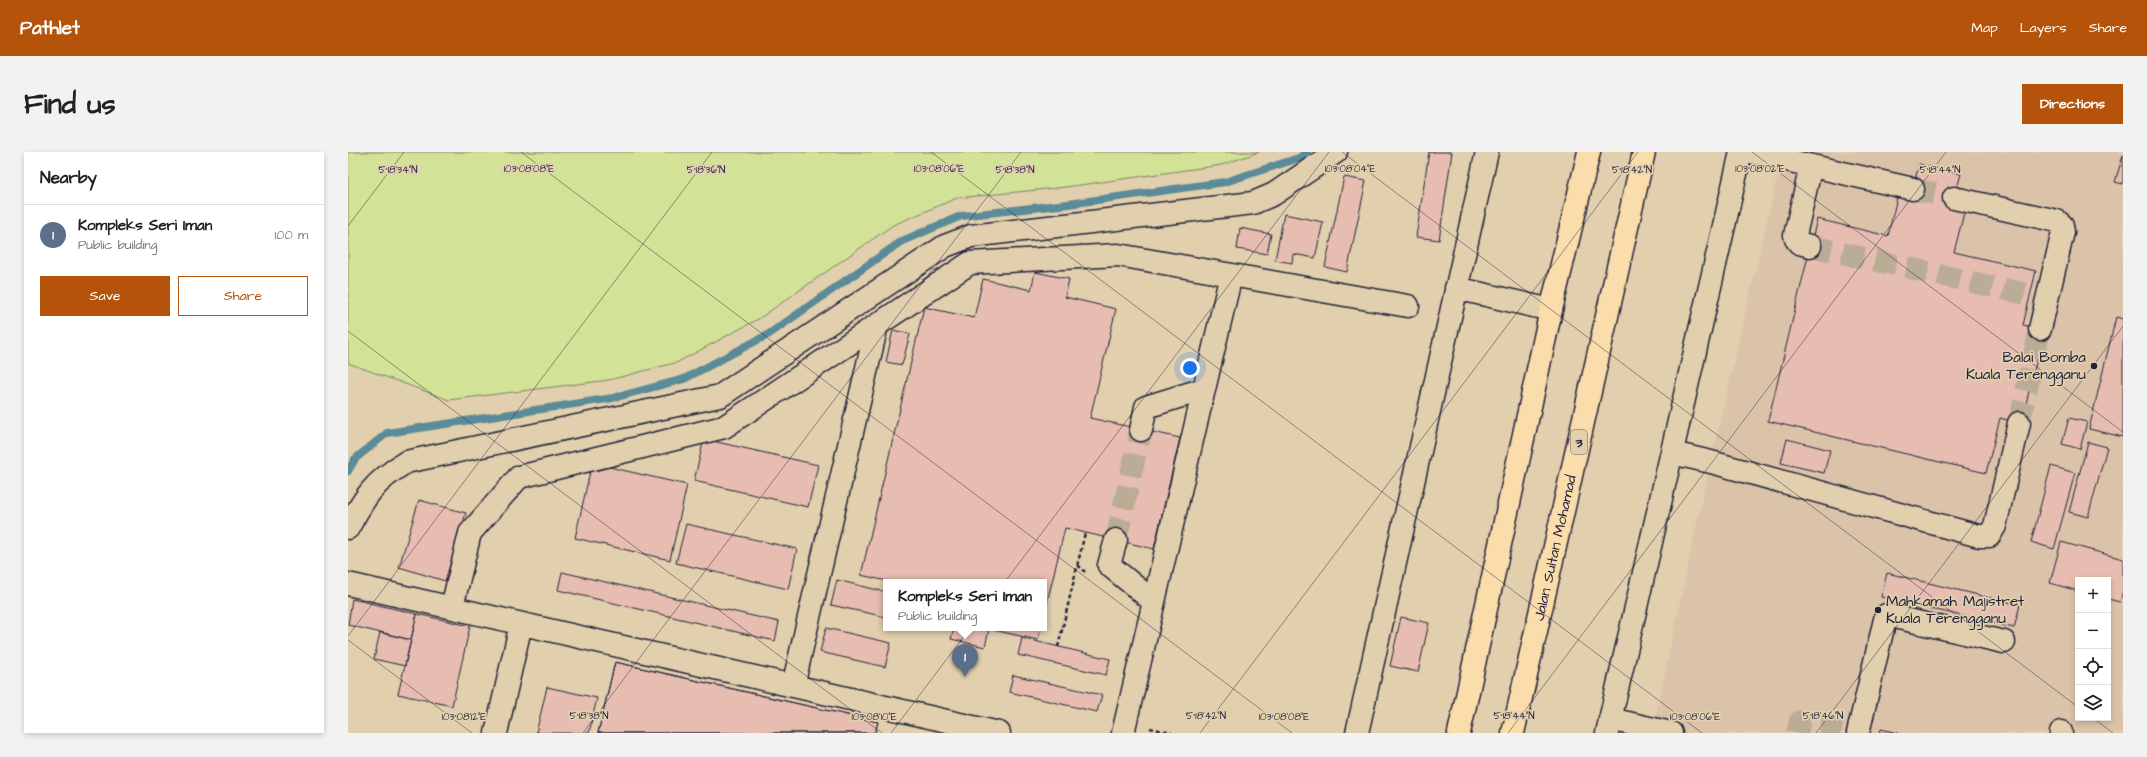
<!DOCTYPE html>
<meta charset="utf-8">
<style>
body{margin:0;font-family:"Architects Daughter",sans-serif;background:#f2f2f2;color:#202124}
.controls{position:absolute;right:12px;bottom:12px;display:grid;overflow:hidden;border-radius:0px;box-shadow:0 2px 6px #0003}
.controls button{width:36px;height:36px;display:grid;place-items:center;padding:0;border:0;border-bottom:1px solid #e0e0e0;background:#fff;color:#202124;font:20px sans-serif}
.you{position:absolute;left:842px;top:216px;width:14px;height:14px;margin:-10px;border:3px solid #fff;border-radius:50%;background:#1a73e8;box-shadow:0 0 0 6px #1a73e833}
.badge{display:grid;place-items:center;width:26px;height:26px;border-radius:50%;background:#b45309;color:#fff;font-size:13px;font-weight:700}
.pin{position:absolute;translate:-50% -33px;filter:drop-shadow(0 1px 2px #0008)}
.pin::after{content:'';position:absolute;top:21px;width:14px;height:12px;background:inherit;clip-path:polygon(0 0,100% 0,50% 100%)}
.popup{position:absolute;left:535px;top:427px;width:164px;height:52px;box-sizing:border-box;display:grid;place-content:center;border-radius:0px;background:#fff;filter:drop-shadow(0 1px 3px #0005);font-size:13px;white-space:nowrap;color:#757577}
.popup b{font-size:15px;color:#202124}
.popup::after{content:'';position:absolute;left:50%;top:100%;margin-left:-8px;border:8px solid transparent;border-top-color:#fff}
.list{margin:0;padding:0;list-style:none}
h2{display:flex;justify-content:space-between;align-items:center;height:52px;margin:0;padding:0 16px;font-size:17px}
h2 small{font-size:13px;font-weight:400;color:#757577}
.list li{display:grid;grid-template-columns:26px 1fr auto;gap:12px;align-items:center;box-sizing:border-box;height:60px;padding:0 16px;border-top:1px solid #e0e0e0}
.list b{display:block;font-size:15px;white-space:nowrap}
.list p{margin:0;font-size:13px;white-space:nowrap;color:#757577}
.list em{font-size:13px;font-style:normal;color:#757577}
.actions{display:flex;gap:8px;padding:12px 16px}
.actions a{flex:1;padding:9px 0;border:1px solid #b45309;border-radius:0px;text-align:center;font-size:14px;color:#b45309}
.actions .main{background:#b45309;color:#fff}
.icon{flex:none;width:22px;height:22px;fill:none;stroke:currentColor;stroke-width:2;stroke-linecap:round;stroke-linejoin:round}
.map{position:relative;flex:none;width:1775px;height:581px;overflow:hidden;border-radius:0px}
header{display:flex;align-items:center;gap:24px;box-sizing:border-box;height:56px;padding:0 20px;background:#b45309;color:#fff}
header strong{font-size:19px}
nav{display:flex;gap:22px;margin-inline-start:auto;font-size:14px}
.intro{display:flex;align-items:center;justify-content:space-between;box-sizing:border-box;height:96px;padding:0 24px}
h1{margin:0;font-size:28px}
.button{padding:10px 18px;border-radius:0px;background:#b45309;color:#fff;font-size:14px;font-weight:700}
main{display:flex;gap:24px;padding:0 24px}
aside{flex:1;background:#fff;border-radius:0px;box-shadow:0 2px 6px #0003}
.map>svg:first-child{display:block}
.built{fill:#dbc3a9;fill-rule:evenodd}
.green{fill:#d2e296;stroke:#7a8268}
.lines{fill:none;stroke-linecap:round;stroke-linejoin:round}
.stream{stroke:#5a8b98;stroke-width:8}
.building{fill:#e7bdb1;stroke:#22223b}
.minor-tunnel{stroke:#bbac96;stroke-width:22;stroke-dasharray:22 11;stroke-linecap:butt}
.minor-casing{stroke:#22223b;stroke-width:25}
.highway-casing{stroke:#22223b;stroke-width:25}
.path{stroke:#22223b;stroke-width:2.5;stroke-dasharray:4 3;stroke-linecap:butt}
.minor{stroke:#e1cfad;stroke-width:22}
.highway{stroke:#faddab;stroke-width:22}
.ticks{fill:none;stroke:#22223b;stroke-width:1;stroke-opacity:0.45}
.poi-dot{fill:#22223b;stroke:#e1cfad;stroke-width:1.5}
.labels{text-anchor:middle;stroke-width:3.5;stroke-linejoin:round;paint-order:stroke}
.shield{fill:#e1cfad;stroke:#5b565d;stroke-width:1}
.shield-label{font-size:14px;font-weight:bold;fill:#22223b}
.poi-label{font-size:15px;fill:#22223b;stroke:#e1cfad;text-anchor:end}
.street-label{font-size:15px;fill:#22223b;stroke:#e1cfad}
.ticks-label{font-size:10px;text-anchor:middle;fill:#22223b;stroke:#e1cfad;stroke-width:3.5;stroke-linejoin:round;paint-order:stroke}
</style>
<header>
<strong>Pathlet</strong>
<nav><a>Map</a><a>Layers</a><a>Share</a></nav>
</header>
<div class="intro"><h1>Find us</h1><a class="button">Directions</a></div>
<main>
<aside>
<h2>Nearby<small></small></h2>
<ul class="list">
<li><span class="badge" style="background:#5c6f8a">1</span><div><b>Kompleks Seri Iman</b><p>Public building</p></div><em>100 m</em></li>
</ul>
<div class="actions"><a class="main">Save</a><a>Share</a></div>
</aside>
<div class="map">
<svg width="1775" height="581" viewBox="0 0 1775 581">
<rect width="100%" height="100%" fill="#e1cfad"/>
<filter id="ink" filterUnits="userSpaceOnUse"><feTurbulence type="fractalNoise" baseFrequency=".025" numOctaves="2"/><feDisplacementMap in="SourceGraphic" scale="8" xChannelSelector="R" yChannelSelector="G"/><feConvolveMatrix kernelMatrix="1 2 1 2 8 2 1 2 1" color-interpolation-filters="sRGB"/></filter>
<g filter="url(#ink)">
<!-- built -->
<path class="built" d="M1435,0h340v581h-471l53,-247zM1730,428h30v138h-30z"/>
<!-- green -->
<path class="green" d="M0,0h911l-38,13 -155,22 -109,11 -64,27 -133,93 -82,44 -69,18 -160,20 -101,-37z"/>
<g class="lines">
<!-- stream -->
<path class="stream" d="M0,319l7,-12 32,-26 226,-35 71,-19 85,-45 133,-93 59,-25 107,-12 157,-22 74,-24 8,-6"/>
</g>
<!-- building -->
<path class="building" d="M1081,0h23l-13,88 -23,-3z
M1775,3v29l-8,-2z
M1571,12l42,10 -7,24 11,11 -11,43 82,19 -13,54 21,5 -23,94 -21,-6 -14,55 -218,-52 49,-202 71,17 10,-43 13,3z
M996,25l22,4 -19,91 -22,-5z
M936,62l39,8 -8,36 -22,-4 -1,9 -17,-3z
M892,76l31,6 -4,20 -30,-5z
M687,120l34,7 -4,18 51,12 -26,109 90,20 -26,111 -89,-21 -21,87v-33h-153l-30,-7 63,-268 50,11 9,-39 48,11z
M1768,165l7,2v118l-34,-8z
M545,178l17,4 -8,31 -16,-3z
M1721,266l18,4 -7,27 -18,-5z
M356,287l114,26 -10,42 -114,-26z
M1439,287l43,11 -6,23 -43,-10z
M1740,290l19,5 -19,70 -19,-5z
M244,311l95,22 -17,75 -95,-22z
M1703,314l24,7 -21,76 -23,-7z
M71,348l47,13 -21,68 -46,-14z
M338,372l111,25 -9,40 -112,-26z
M1713,390l62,17v32l-3,11 -12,-3v-19h-30v11l-28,-8z
M214,420l217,50 -4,19 -217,-51z
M1539,421l133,32 -6,23 -133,-31z
M489,428l49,12v25l-55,-12z
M4,447l65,15 -6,26 -63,-15z
M69,462l53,12 -18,80 -54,-12z
M1053,465l28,6 -11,49 -28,-6z
M478,476l65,15 -6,24 -65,-15z
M606,476h87l-3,12 -49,-11 -4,18 -34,-8z
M32,480l31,8 -6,26 -31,-7z
M674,486l88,21 -4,16 -88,-20z
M267,510l263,60 -3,11h-277z
M267,510l263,60 -3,11h-277z
M665,523l89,20 -5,17 -88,-20z
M199,535l50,11 -8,35h-53z
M1533,577l17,4h-18z"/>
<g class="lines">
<!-- minor-tunnel -->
<path class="minor-tunnel" d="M1565,37l41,9
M1462,94l220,49
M1671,271l21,-94
M768,388l25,-110
M1449,581l3,-12 54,12"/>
<defs>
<path id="minor" d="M1403,0l162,37
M1606,46l103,23 5,4 1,7 -23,97
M1462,94l-11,-3 -3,-4 -1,-4 16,-69
M1108,136l95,22
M793,278l5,-23 58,-18
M1324,301l39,9 268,74h10l6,-10 24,-103
M0,376c17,-32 26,-46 58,-66l314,-66 225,-150 26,-10 282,-33 21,-9 62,-42
M768,388l-7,25 45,37
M0,432l651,149
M104,455l18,-74 49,-56 205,-50 246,-164 148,-8 290,51
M445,534l84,-361
M1262,567l61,14
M148,581l25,-109
M775,581l108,-458
M1009,581l130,-581
M1259,581l134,-581
M1510,581l28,-118 118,27
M1713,581v-1"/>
<g id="highway">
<path d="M1111,581l92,-423 38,-158"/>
<path id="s1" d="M1165,581l131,-581"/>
</g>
</defs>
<!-- minor casing -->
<use href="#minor" class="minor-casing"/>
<!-- highway casing -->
<use href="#highway" class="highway-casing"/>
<!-- path -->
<path class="path" d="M730,413l7,7
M710,495l27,-114
M802,576l22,5"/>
<!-- minor -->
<use href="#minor" class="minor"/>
<!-- highway -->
<use href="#highway" class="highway"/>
</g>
</g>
<!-- ticks -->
<path class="ticks" d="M173,0l771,581M583,0l771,581M994,0l736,555M1404,0l371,280M0,74l56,-74M0,179l534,402M0,484l364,-484M0,488l124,93M1745,566l20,15M235,581l438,-581M543,581l438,-581M852,581l438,-581M1160,581l438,-581M1468,581l307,-407"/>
<!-- markers -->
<g class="poi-dot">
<circle cx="1746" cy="214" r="4"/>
<circle cx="1530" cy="458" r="4"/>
</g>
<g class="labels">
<!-- shield labels -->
<rect class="shield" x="1223" y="278" width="16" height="24" rx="3"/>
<g class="shield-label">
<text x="1231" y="295">3</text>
</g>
<!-- poi labels -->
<g class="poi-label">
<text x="1738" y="210">Balai Bomba<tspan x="1738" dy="17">Kuala Terengganu</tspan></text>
<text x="1538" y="454" text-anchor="start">Mahkamah Majistret<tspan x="1538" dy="17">Kuala Terengganu</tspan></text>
</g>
<!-- street labels -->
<g class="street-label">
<text dy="5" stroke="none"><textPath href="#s1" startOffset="190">Jalan Sultan Mohamad</textPath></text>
</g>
</g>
<g class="ticks-label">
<text x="181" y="20">103°08'08"E</text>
<text x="591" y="20">103°08'06"E</text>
<text x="1002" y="20">103°08'04"E</text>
<text x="1412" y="20">103°08'02"E</text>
<text x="50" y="21">5°18'34"N</text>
<text x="358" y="21">5°18'36"N</text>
<text x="667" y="21">5°18'38"N</text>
<text x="1284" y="21">5°18'42"N</text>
<text x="1592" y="21">5°18'44"N</text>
<text x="241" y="567">5°18'38"N</text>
<text x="858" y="567">5°18'42"N</text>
<text x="1166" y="567">5°18'44"N</text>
<text x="1475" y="567">5°18'46"N</text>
<text x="116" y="568">103°08'12"E</text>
<text x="526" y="568">103°08'10"E</text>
<text x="936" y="568">103°08'08"E</text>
<text x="1347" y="568">103°08'06"E</text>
</g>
</svg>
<div class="controls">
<button>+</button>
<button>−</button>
<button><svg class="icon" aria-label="locate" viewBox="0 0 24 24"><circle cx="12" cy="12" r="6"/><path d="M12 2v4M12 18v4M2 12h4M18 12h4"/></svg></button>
<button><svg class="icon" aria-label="layers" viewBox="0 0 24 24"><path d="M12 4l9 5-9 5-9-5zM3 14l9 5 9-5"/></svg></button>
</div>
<div class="you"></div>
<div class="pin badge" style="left:617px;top:525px;background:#5c6f8a">1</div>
<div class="popup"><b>Kompleks Seri Iman</b>Public building</div>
</div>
</main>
